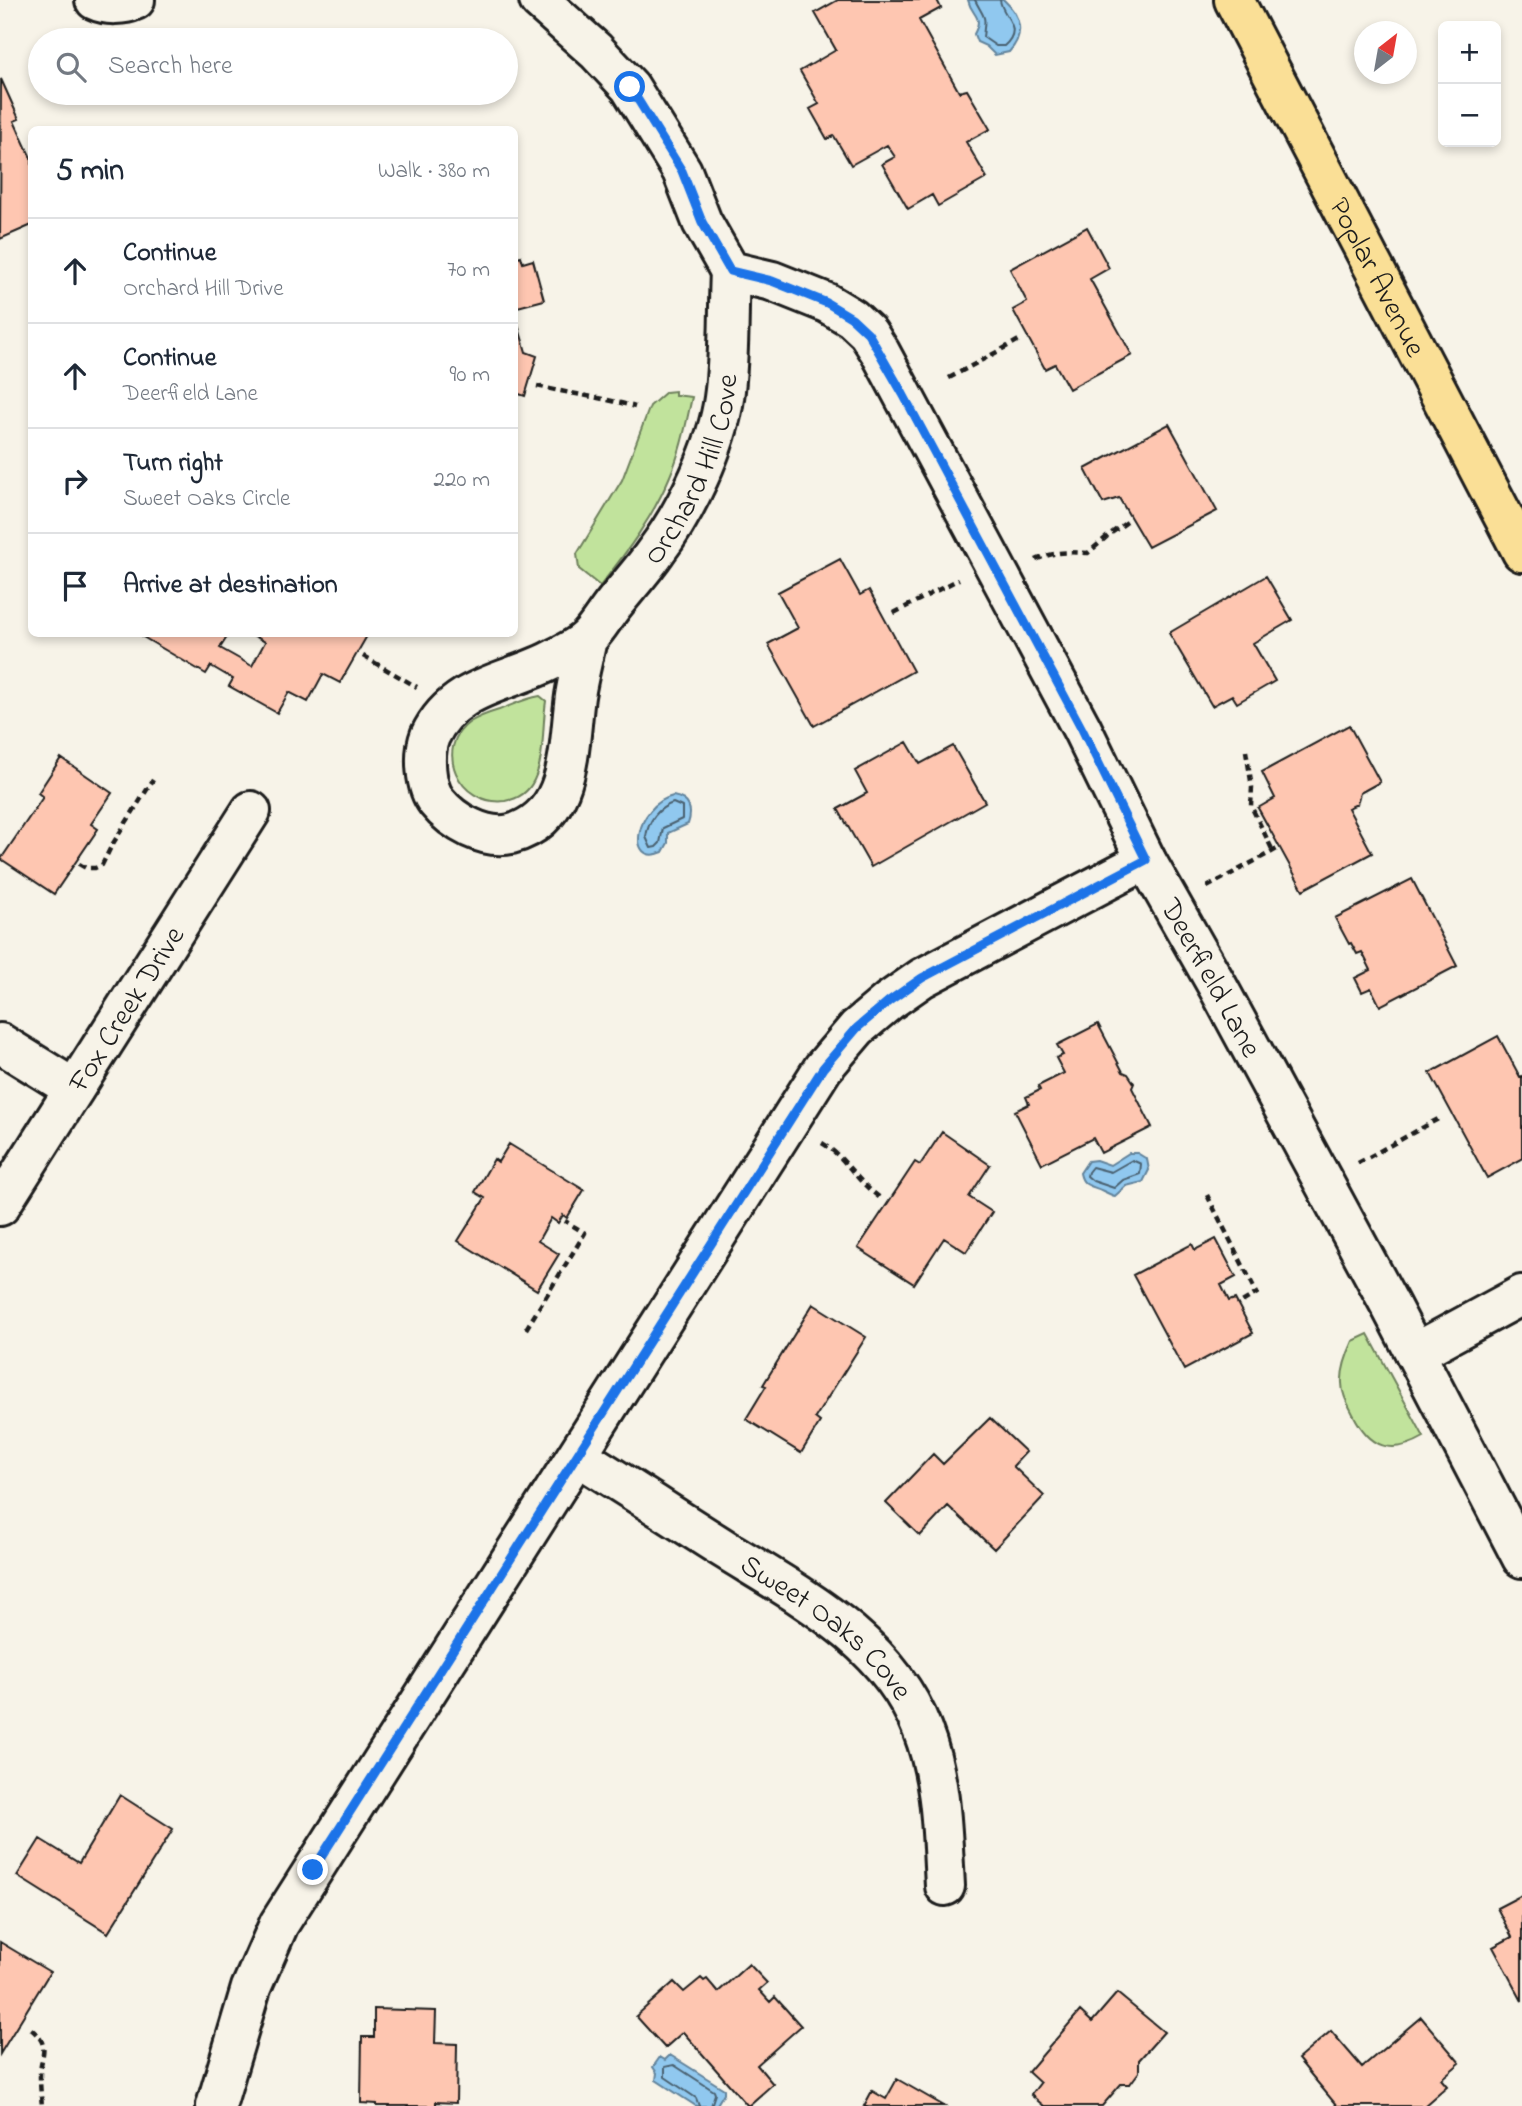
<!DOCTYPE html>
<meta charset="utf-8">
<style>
body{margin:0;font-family:"Indie Flower",sans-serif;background:#f2f2f3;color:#1f2937}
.controls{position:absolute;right:21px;top:21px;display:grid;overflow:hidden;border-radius:10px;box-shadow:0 4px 10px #0003}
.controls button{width:63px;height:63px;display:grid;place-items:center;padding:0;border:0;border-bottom:2px solid #e0e1e3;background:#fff;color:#1f2937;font:35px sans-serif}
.compass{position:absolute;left:1354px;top:21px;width:63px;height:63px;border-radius:50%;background:#fff;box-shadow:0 4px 10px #0003;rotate:31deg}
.stop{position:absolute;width:21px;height:21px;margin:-16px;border:5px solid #1a73e8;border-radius:50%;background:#fff}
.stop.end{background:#1a73e8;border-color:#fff;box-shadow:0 2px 7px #0008}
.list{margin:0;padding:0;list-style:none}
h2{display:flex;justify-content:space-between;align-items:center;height:91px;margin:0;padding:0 28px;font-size:30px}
h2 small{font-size:23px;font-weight:400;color:#747a83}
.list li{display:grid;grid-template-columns:46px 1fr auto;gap:21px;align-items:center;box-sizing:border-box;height:105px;padding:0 28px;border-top:2px solid #e0e1e3}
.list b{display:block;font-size:26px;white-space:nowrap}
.list p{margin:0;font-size:23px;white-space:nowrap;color:#747a83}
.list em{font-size:23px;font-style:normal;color:#747a83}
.icon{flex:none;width:38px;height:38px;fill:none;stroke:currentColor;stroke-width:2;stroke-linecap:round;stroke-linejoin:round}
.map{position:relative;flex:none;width:1522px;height:2106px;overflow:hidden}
.search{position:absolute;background:#fff;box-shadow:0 4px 10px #0003;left:28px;top:28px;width:490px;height:77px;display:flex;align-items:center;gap:18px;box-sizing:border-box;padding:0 24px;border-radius:38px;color:#747a83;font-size:26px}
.panel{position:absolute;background:#fff;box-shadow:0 4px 10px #0003;left:28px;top:126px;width:490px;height:511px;border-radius:10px}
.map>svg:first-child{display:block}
.green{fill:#c1e39c;stroke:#6e805c;stroke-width:2}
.water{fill:#90c8ef;stroke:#62839b;stroke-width:2}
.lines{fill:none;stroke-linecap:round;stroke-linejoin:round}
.shore{stroke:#4a6170;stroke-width:2}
.building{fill:#fec6b1;stroke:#1c1c1c;stroke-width:2}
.minor-casing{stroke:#1c1c1c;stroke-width:44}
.major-casing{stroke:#1c1c1c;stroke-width:44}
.path{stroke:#1c1c1c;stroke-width:4.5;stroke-dasharray:7 5;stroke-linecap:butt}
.minor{stroke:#f7f3e8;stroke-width:38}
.major{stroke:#fadf96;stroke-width:38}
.route{stroke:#1a73e8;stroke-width:9}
.labels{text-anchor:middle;stroke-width:7;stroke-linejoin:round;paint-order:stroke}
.street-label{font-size:30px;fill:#1c1c1c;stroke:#f7f3e8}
</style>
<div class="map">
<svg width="1522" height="2106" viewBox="0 0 1522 2106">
<rect width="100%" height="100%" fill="#f7f3e8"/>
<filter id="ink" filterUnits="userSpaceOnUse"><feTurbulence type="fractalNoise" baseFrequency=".0143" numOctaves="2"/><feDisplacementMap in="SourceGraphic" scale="14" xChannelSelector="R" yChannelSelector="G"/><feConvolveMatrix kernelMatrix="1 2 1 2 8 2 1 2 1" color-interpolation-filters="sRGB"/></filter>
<g filter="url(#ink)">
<!-- green -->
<path class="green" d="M675,391v4l17,2c-6,27 -11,54 -22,79 -17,41 -43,76 -70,110l-21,-17 -2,-15 45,-74 28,-74 16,-14z
M540,696l6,5c-4,25 -1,57 -12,79 -6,13 -16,19 -29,21 -47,6 -72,-54 -35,-79 8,-5 19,-9 29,-12 13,-5 27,-12 41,-14z
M1368,1334l56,103c-33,19 -54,11 -71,-23 -5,-10 -11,-19 -11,-31 -1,-14 5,-29 11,-42z"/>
<!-- water -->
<path class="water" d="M968,0h36c16,15 22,34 5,52l-14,3 -9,-9 -9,-4 -3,-8c10,-19 -2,-17 -6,-34z
M673,796c16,3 20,13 15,28l-20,9v10l-5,9c-38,16 -28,-47 10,-56z
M1129,1153h8l10,6 2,11 -6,12 -17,4 -11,10c-4,-1 -8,-3 -12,-5 -11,-6 -20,-3 -23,-18l8,-12 8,-1 14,5z
M670,2055l54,34v4l-8,13h-20l-40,-26 1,-7 -4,-6 7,-10 5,3z"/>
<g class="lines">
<!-- shore -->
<path class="shore" d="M975,0c10,20 11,13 8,37l13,9h8c21,-19 -2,-29 -4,-46
M673,803l9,4v12l-19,9 -3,15 -4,4 -5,1 -5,-11c2,-16 12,-29 27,-34z
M1132,1160l9,4 -1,10 -17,6 -9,8 -21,-7 -6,-5 1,-4 4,-5 19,5z
M699,2106l-3,-8 -31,-21v-10l9,-2 40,26 1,3 -4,12"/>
</g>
<!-- building -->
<path class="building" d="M838,0h99l4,8 -22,12 40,72 8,-2 23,39 -24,13 21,36 -49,28 -6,-11 -24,14 -26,-45 13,-7 -8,-12 -36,20 -17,-29 -7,3 -17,-30 9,-5 -19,-33 36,-21 -21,-37z
M1,79l18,40 -5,2 18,39v65l-32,14z
M1087,227l22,41 -19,11 42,76 -63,34 -14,-25 -10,5 -32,-59 14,-8 -17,-33z
M521,256l2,7 10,-3 11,40 -30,8v-50z
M514,311l12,41 11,4 -12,40 -9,-3 -2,6z
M1169,424l48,87 -69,36 -29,-49 -16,5 -18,-34z
M840,559l20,36 9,-5 44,81 -99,55 -46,-82 30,-16 -20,-36z
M1266,576l26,44 -39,23 22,38 -38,22 -5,-8 -20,11 -43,-73z
M145,634h84l-9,14 32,18 13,-24 -14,-8h117l-28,49 -17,-9 -15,28 -19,-10 -12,21 -48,-27 4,-7 -22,-13 -5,8 -63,-37z
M1349,725l31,57 -20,11 -3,11 -9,4 24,45 -69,37 -45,-82 17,-10 -13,-26z
M907,742l13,22 33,-18 32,56 -114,65 -33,-58 29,-16 -12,-22z
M61,758l51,35 -21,31 7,5 -44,65 -53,-35 42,-62 -5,-4z
M1412,879l45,87 -77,40 -9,-18 -9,4 -7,-14 16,-8 -9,-18 -5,2 -6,-11 -2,1 -14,-26z
M1098,1024l25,48 5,2 6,9 -2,5 20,39 -51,26 -8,-15 -51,26 -27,-53 14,-7 -3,-7 14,-7 -2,-4 26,-13 -8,-15 7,-3 -6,-10z
M1498,1036l22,41 2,-1v83l-35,19 -57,-105z
M942,1132l48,33 -21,32 23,15 -26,40 -22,-14 -30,46 -56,-36 57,-86 5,3z
M509,1144l75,46 -17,28 -4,-3 -5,8 -7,-5 -13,23 21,13 -22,36 -79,-49 27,-43 -10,-6 19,-33 4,3z
M1216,1239l20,38 -15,8 8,16 6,-2 18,34 -69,37 -51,-95 59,-31 3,6z
M813,1304l53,33 -51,81 5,4 -19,31 -55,-34 20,-33 -3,-1z
M990,1418l36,34 -13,14 31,30 -50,53 -46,-43 -28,30 -34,-33 47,-49 10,10z
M120,1795l53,34 -65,104 -91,-57 23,-37 39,24z
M1522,1895v106l-29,-54 19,-10 -15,-29z
M0,1942l50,30 -50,82z
M749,1964l18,19 -8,7 11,12 5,-5 26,29 -44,39 16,19 -25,22 -65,-74 -18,16 -29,-32 38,-34 10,10 17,-14 3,3 3,-2 11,13z
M1117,1993l47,39 -25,28v12l-9,12h-9l-19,22h-58l-13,-11 9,-12 -12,-11 52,-61 12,11z
M374,2009l62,2 -1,32 22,1 -1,59 -20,-1v4h-59v-2l-16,-1 1,-66h12z
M1421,2017l39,46 -19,16 6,7 -23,20h-87l-39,-47 33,-28 31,36z
M897,2079l47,27h-80l8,-15 14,8z"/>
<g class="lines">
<defs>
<g id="minor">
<path d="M95,0c12,6 29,5 40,0"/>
<path id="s1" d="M539,0l57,51 34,36 52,84 20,51 28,49 42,10 55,22 25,15 16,15 12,19 202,377 64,131 72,127 172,318 132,253"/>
<path id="s2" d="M587,639c-4,19 -9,38 -12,57 -7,51 -2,121 -64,138 -26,6 -58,-12 -74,-32 -12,-15 -14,-48 -7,-66 24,-52 81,-53 126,-78 10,-5 24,-12 32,-20 9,-9 17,-23 25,-33 14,-18 30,-35 43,-54 29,-38 62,-106 68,-153 6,-42 4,-85 6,-127"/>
<path d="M0,1043l74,46"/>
<path id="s3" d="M0,1206l251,-395"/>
<path d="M1415,1353l107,-58"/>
<path id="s4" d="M578,1456c50,31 99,63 148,94 76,47 162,91 196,179 20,51 20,103 23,157"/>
<path d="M216,2106l35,-118 28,-64 544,-856 34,-40 32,-27 33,-23 224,-118"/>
</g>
<g id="major">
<path id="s5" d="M1234,0l288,552"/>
</g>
</defs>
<!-- minor casing -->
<use href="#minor" class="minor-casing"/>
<!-- major casing -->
<use href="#major" class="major-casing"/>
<!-- path -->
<path class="path" d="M949,378l70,-38
M537,386c33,8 65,11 98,21
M1036,560c19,-9 32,-8 52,-7l22,-19 17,-12
M894,613l65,-34
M363,656l54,31
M1246,751l6,36 -1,19 22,45
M79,864l7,4h9l7,-3 10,-20 41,-65
M1207,887l70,-38
M822,1143c24,14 34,39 60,56
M1358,1163l82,-45
M1207,1195l50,98 -15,9
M526,1329l59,-96 -20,-12
M31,2029c21,17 9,26 9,47 0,10 1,20 2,30"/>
<!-- minor -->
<use href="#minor" class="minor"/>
<!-- major -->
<use href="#major" class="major"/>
</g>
</g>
<g class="lines" filter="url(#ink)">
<!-- route -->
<path class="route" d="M313,1870l510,-802 34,-40 32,-27 33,-23 224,-118 -64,-131 -179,-335 -35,-61 -16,-15 -25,-15 -55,-22 -42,-10 -28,-49 -20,-51 -52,-84"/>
</g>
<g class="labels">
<!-- street labels -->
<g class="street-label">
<text dy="10" stroke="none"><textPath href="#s5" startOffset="312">Poplar Avenue</textPath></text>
<text dy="10" stroke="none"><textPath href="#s2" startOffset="766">Orchard Hill Cove</textPath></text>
<text dy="10" stroke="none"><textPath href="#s1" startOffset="1220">Deerfield Lane</textPath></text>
<text dy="10" stroke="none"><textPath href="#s3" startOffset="234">Fox Creek Drive</textPath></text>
<text dy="10" stroke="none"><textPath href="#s4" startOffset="303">Sweet Oaks Cove</textPath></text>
</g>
</g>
</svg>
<div class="controls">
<button>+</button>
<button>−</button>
</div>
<svg class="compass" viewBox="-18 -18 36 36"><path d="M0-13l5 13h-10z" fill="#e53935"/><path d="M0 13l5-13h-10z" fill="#747a83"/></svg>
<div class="stop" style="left:630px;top:87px"></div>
<div class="stop end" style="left:313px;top:1870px"></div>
<div class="search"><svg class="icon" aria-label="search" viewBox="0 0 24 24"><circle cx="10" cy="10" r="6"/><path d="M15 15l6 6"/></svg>Search here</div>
<section class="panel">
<h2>5 min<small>Walk · 380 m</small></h2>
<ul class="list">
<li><svg class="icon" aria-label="ahead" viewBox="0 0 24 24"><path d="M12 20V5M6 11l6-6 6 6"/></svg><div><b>Continue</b><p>Orchard Hill Drive</p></div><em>70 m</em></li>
<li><svg class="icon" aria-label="ahead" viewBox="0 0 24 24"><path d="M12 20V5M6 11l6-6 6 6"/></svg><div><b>Continue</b><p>Deerfield Lane</p></div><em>90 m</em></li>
<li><svg class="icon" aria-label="right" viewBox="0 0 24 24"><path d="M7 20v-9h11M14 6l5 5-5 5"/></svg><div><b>Turn right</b><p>Sweet Oaks Circle</p></div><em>220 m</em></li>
<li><svg class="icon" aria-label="arrive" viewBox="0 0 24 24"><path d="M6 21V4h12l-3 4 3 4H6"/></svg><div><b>Arrive at destination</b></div></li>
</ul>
</section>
</div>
